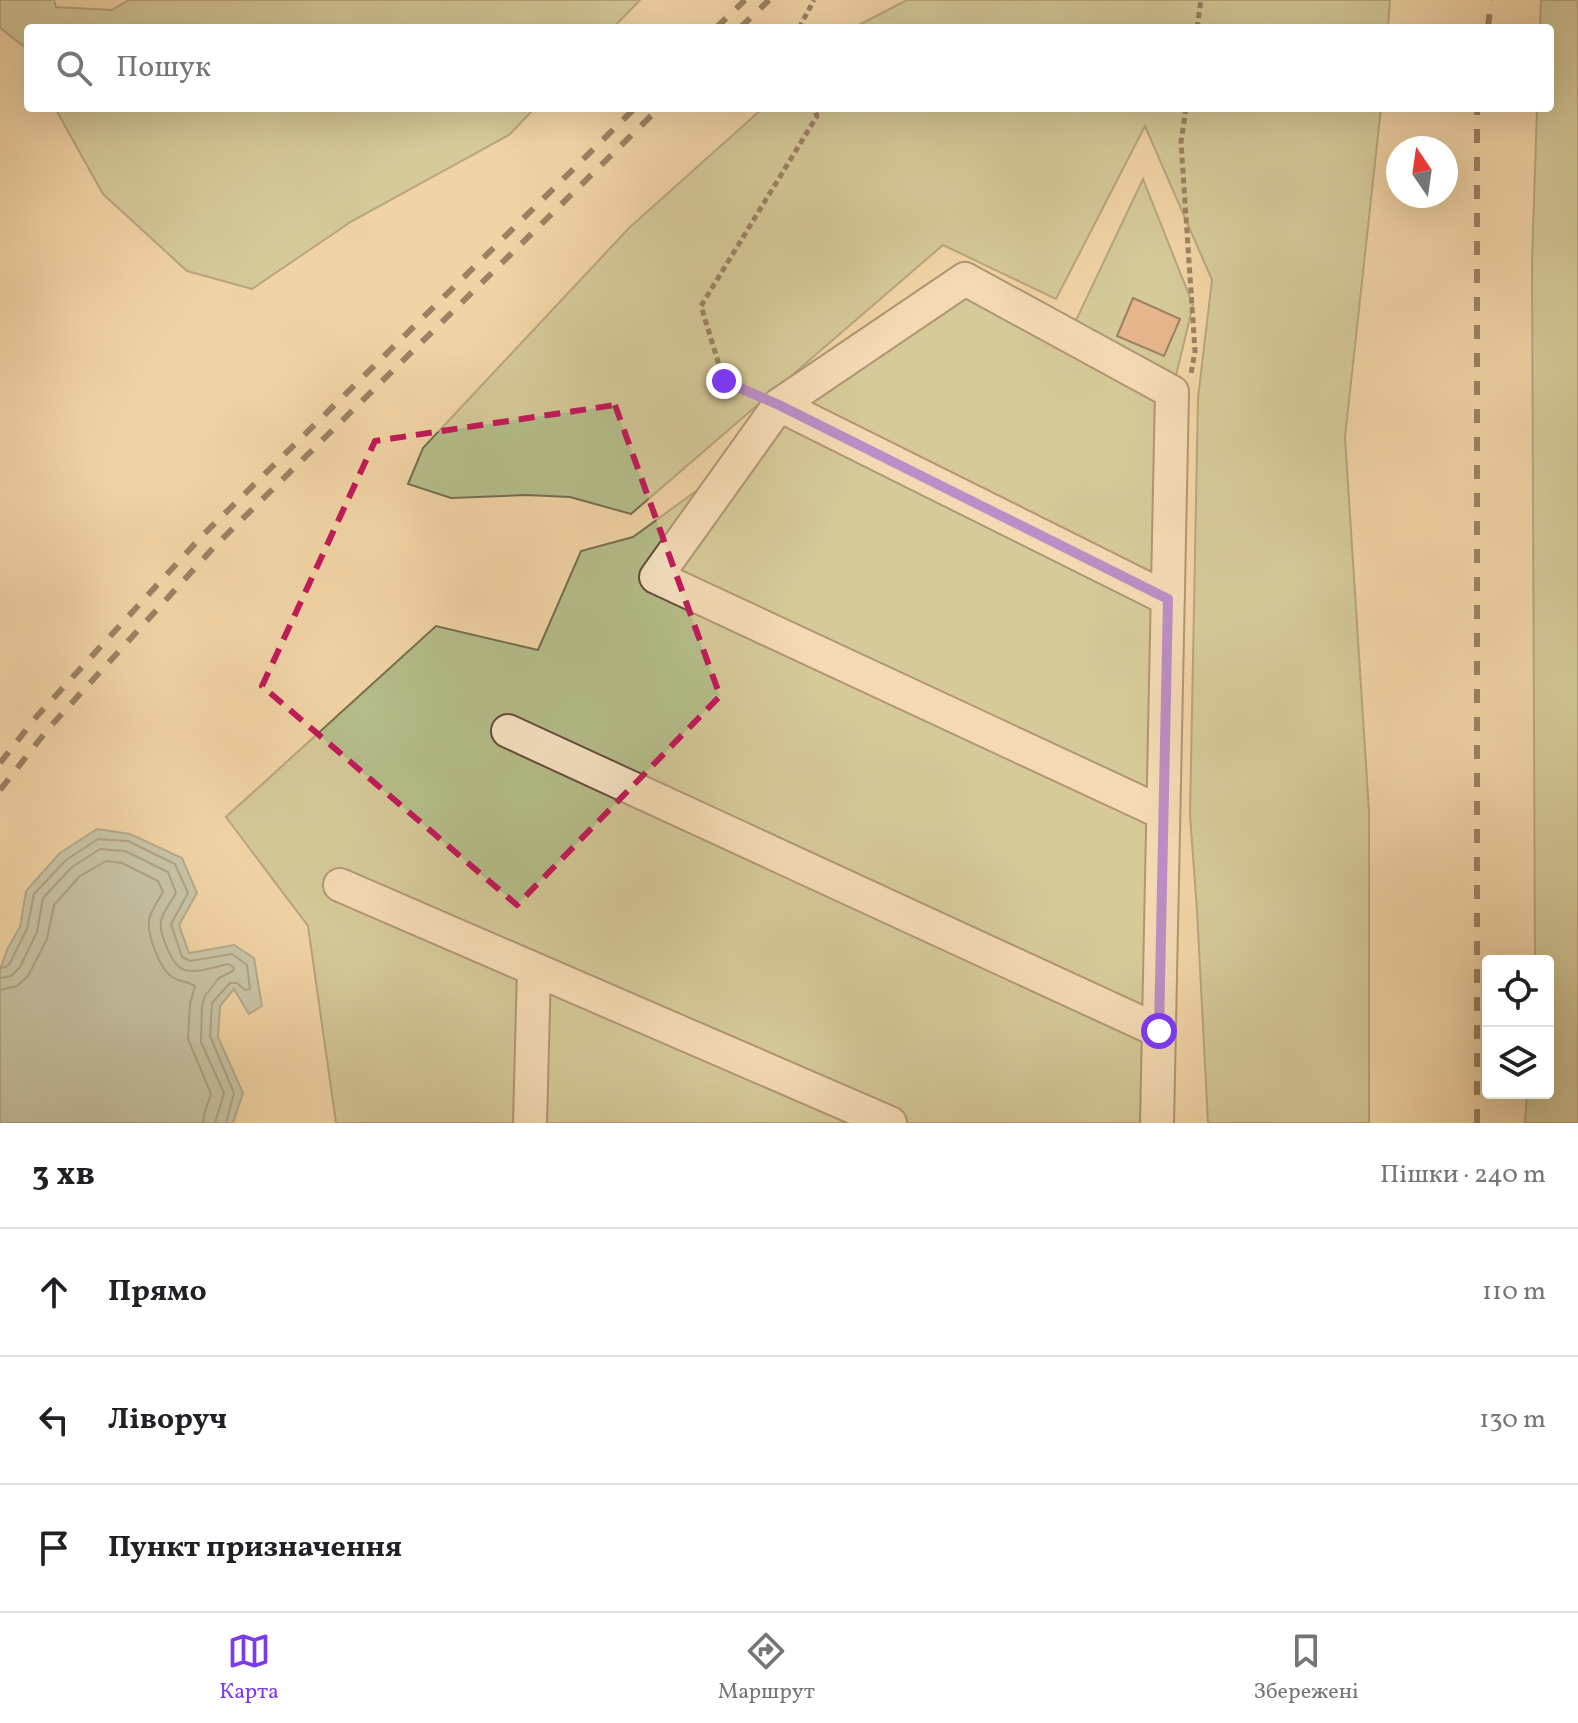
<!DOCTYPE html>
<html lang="uk">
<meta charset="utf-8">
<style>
body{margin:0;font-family:Vollkorn,serif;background:#f2f2f2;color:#202124}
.controls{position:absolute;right:24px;bottom:24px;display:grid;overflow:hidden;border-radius:8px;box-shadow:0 8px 32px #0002}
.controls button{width:72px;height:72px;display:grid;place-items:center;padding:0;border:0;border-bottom:2px solid #e0e0e0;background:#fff;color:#202124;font:40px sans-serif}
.compass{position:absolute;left:1386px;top:136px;width:72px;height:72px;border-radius:50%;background:#fff;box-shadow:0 8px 32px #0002;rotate:347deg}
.stop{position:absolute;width:24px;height:24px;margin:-18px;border:6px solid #7c3aed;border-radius:50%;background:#fff}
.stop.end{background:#7c3aed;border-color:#fff;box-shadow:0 2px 8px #0008}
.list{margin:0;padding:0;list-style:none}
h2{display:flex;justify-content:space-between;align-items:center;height:104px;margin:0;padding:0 32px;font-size:34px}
h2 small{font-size:26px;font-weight:400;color:#757577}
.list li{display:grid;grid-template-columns:52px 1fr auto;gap:24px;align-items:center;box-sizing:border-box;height:128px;padding:0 32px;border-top:2px solid #e0e0e0}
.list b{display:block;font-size:30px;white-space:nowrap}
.list em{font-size:26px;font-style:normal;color:#757577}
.icon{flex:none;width:44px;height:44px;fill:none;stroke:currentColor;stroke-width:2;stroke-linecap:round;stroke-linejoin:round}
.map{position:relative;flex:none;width:1578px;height:1123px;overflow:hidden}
.search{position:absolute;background:#fff;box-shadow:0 8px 32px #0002;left:24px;right:24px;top:24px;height:88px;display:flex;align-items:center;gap:20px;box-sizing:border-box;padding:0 28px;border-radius:8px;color:#757577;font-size:30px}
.sheet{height:488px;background:#fff}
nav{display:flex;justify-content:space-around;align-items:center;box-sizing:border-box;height:112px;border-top:2px solid #e0e0e0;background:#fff;font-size:22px;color:#757577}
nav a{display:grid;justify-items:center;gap:4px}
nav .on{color:#7c3aed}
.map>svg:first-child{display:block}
.green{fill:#b5be8a;stroke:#756e4e;stroke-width:2}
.water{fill:#9bb7ad;stroke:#727a6f;stroke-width:2}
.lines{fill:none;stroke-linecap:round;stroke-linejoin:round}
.shore{stroke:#686a60;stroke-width:2}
.building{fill:#dd936f;stroke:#351e13;stroke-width:2}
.minor-casing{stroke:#644c38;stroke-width:36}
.path{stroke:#351e13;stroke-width:5;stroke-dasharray:6 4;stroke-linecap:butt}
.minor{stroke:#f6e3c4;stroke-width:32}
.rail{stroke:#351e13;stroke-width:6;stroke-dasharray:14 14;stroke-linecap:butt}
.route{stroke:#7c3aed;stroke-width:10}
.marked{fill:none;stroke:#c2185b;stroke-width:6;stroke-dasharray:16 10;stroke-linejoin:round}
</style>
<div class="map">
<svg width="1578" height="1123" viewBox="0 0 1578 1123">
<rect width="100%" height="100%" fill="#f1d4a5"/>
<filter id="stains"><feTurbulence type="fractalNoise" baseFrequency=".0025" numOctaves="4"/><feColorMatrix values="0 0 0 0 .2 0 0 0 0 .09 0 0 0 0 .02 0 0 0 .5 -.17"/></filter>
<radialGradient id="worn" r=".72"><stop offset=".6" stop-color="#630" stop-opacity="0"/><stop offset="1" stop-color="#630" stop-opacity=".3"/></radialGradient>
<!-- green -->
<path class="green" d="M0,0h54l2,7 56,3 17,-10h511l-27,28h-585v24l-2,-4 -26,-20z
M907,0h483l-2,28h-535z
M1541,0h37v1123h-53l2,-30h21v-132h-13l-3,-699 5,-154h13v-80h-10z
M55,108h480l-26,27 -157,86 -100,68 -65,-18 -84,-77z
M763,108h618l-36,329 24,374v312h-161l-11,-213 -7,-95 8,-417 14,-118 -67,-154 -89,173 -113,-54 -312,269 -61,-17 -44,-2 -75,3 -43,-14 15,-36 206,-220z
M1143,179l50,126 -21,87 -15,731h-821l-28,-197 -82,-109 210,-191 102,24 43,-99 52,-14 155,-113 160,-154 121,65z"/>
<!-- water -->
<path class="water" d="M97,829l33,5 52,24 15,35 -18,32 10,28 45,-8 20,13 8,48 -13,8 -15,-25 -14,17 -2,31 25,56 -10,30h-233v-154l8,-21 12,-21 6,-36 34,-38z"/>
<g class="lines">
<!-- shore -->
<path class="shore" d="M0,968l6,-1 4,-4 17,-34 7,-35 32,-34 32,-21 30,2 47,23 13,29 -17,31 11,33 8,4 42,-7 15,11 3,24 -5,1 -8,-7h-7l-18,20 -2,33 24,57 -8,30
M0,978l11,-2 9,-9 17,-35 6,-34 29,-31 28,-18 25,2 43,21 8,21c-4,8 -13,18 -15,28 -2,12 11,46 24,49 12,4 31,-4 44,-6l5,4 -1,3 -14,7 -14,18 -3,9 -1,37 23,51 -9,30
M0,990l17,-4 11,-10 19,-37 7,-34 26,-29 26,-15 16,2 36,18 5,11c-5,9 -12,18 -14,28 -2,15 11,49 23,57 8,5 17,5 23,9l-5,18 -2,35 23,55 -7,21 -1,8"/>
</g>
<!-- building -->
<path class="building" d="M1133,298l47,21 -16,37 -47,-20z"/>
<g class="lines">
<defs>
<path id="minor" d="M779,405l389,194
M508,731l651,300
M340,885l550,238
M530,1123l4,-154
M1157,1123l15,-731 -207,-113 -186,126 -123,172 507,236"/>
</defs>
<!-- minor casing -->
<use href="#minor" class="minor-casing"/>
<!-- path -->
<path class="path" d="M799,28l15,-28
M1197,28l4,-28
M1186,108l-5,34 14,209 -4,23
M753,393l-29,-12 -23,-75 116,-190 -3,-8"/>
<!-- minor -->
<use href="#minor" class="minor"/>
<!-- rail -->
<path class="rail" d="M716,28l29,-28
M740,28l29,-28
M1488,28l3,-28
M0,763l37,-47 165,-180 433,-428
M0,790l48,-61 167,-183 444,-438
M1477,1123v-1015"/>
</g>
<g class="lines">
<!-- route -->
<path class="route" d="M724,381l55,24 389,194 -9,432"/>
</g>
<!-- marked area -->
<path d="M0 0H1578V1123H0ZM615,405l105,291 -203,209 -255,-219 113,-245z" fill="#f1d4a5" fill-opacity=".55" fill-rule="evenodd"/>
<path class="marked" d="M615,405l105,291 -203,209 -255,-219 113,-245z"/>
<rect width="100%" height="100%" filter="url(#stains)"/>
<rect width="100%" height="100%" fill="url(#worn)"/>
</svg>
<div class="controls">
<button><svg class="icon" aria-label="locate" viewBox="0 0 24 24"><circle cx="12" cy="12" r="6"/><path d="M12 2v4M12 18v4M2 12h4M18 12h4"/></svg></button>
<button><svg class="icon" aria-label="layers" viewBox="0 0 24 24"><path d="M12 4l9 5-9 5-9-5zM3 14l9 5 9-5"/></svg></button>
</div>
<svg class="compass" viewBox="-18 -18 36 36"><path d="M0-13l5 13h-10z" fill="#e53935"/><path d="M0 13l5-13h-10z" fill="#757577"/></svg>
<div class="stop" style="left:1159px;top:1031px"></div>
<div class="stop end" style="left:724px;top:381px"></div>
<div class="search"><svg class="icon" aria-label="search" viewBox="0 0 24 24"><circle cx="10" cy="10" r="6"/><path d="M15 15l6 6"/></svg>Пошук</div>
</div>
<section class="sheet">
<h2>3 хв<small>Пішки · 240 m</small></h2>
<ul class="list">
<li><svg class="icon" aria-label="ahead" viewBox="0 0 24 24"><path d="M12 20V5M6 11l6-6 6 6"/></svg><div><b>Прямо</b></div><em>110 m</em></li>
<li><svg class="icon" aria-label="left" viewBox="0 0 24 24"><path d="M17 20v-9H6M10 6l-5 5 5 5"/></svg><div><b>Ліворуч</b></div><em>130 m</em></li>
<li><svg class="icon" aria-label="arrive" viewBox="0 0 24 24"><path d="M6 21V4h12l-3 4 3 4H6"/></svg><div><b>Пункт призначення</b></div></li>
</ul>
</section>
<nav>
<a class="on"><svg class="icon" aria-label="map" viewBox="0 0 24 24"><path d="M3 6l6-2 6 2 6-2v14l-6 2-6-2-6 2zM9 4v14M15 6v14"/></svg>Карта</a>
<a><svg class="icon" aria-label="directions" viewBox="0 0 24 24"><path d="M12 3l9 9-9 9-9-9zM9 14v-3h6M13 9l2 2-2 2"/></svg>Маршрут</a>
<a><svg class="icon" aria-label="saved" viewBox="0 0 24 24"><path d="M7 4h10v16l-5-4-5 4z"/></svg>Збережені</a>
</nav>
